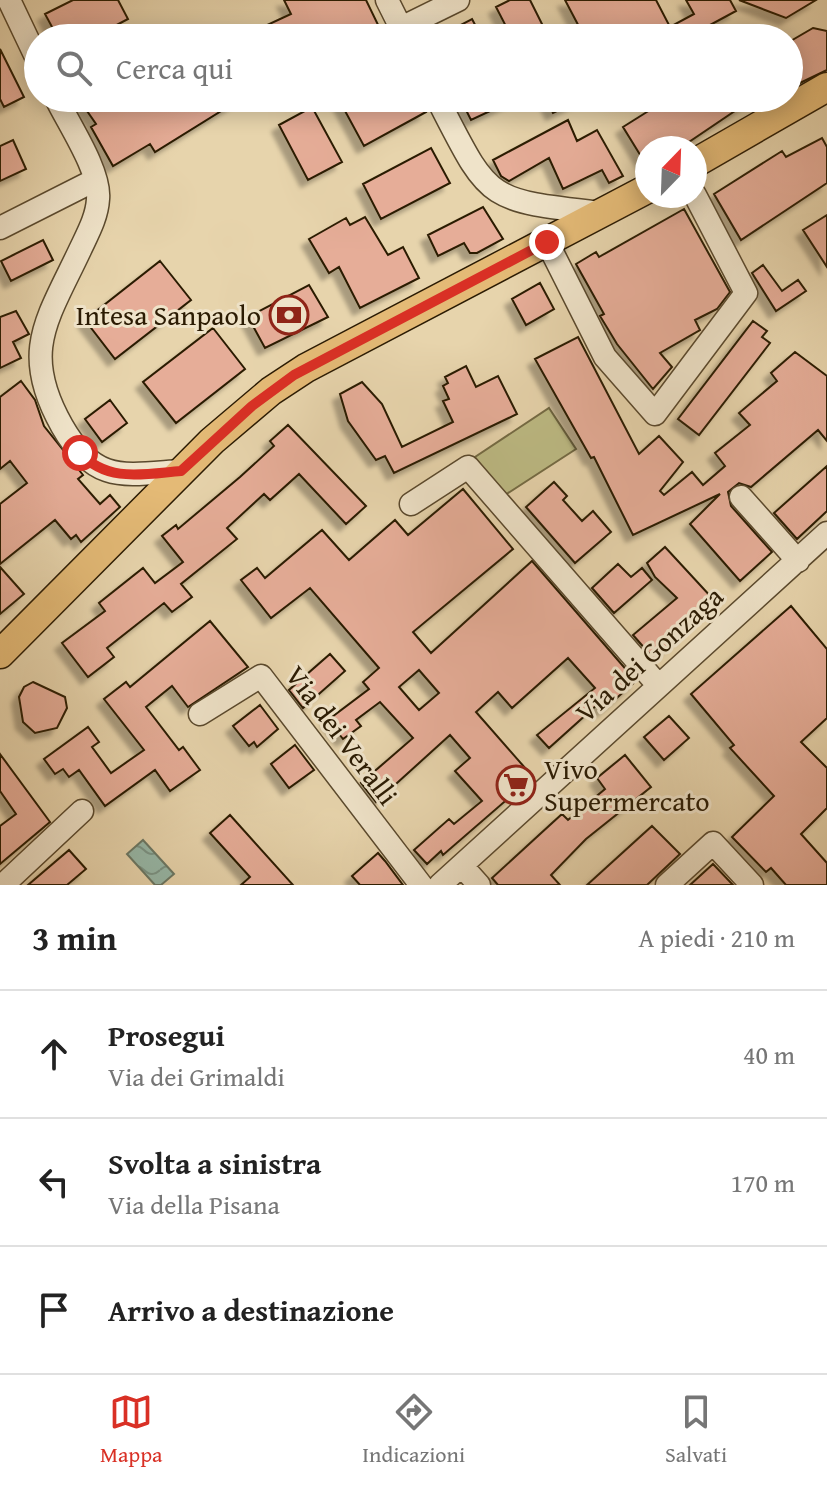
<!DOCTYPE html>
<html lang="it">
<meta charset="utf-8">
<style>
body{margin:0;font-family:"Gentium Book Plus",serif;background:#f2f2f2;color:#222}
.compass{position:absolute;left:635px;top:136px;width:72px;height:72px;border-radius:50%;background:#fff;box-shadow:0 4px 20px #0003;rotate:23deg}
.stop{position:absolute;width:24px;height:24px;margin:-18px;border:6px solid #d93025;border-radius:50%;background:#fff}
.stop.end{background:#d93025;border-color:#fff;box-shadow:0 2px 8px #0008}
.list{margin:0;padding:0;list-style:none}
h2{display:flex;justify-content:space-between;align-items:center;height:104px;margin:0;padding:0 32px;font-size:34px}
h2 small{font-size:26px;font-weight:400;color:#767676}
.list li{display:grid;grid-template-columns:52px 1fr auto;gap:24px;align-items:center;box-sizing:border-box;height:128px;padding:0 32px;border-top:2px solid #e0e0e0}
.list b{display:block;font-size:30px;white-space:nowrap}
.list p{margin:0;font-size:26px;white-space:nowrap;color:#767676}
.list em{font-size:26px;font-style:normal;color:#767676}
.icon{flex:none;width:44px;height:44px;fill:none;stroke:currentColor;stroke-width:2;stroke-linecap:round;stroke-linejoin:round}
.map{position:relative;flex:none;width:827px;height:885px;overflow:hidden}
.search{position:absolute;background:#fff;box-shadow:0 4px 20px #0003;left:24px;right:24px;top:24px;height:88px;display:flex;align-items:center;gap:20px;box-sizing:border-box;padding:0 28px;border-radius:44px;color:#767676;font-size:30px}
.sheet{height:488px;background:#fff}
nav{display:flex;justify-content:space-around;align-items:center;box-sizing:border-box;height:112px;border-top:2px solid #e0e0e0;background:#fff;font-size:22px;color:#767676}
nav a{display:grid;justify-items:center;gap:4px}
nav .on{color:#d93025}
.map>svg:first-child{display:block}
.grass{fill:#bdbb84;stroke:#746b44;stroke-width:2}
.water{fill:url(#water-waves);stroke:#6c7966;stroke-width:2}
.building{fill:#e6ad98;stroke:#2b1b03;stroke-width:2;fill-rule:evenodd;filter:url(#shadow)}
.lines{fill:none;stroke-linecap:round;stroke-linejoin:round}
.minor-casing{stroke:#5a492d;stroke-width:25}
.major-casing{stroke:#2b1b03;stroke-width:31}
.minor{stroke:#efe3c9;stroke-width:22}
.major{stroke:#e4ba76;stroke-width:28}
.route{stroke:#d93025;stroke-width:10}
.labels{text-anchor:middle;stroke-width:6;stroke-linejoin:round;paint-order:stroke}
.poi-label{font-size:28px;fill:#2b1b03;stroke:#efe3c9;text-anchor:end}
.street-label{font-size:28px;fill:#2b1b03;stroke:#efe3c9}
</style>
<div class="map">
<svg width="827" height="885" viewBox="0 0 827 885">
<defs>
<pattern id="water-waves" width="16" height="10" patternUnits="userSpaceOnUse" patternTransform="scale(2)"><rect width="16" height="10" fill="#97b8a8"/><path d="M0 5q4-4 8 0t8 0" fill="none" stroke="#7b9587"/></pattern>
<filter id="shadow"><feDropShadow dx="-7" dy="7" stdDeviation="2" flood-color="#0004"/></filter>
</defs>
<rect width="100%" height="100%" fill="#e7d4ac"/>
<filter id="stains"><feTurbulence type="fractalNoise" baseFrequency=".0025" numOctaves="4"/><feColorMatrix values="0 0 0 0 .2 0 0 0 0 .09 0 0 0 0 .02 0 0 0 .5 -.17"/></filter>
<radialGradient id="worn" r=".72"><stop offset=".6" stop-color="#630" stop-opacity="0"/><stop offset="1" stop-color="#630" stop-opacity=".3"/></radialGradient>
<!-- grass -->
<path class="grass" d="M549,408l27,41 -74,48 -27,-40z"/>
<!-- water -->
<path class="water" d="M143,840l31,34 -13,11h-6l-28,-31z"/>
<!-- building -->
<path class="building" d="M73,0h45l10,19 -36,19h-34l-13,-24z
M284,0h82l16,33 -10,5h-133l52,-24z
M510,0h20l19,38h-37l-16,-31z
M565,0h91l14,27 24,-13 -8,-14h44l6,11 -50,27h-101z
M739,0h77l-30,18z
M472,19l10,19h-46z
M813,28l14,3v39l-27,13 -11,-17v-24z
M0,49l24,48 -20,10 -4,-8z
M78,98h164l-87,54 -5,-8 -37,22 -22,-39 5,-3z
M338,98h80l8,14 -62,34z
M460,98h58l-47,22z
M546,98h38l-31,15z
M654,98h100l-74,50h-33v18l-24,-39 35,-22z
M312,107l30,55 -34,18 -29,-55z
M568,120l9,21 20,-11 26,46 -14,7 -7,-13 -39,19 -14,-31 -40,23 -8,-5 -8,-16z
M822,138l5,9v36l-86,57 -27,-46 68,-43 4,6z
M13,140l13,29 -26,12v-35z
M431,148l19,35 -69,36 -18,-35z
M483,207l20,32 -26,14h-7l-6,-10 -26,13 -10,-21z
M684,209l46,83 -13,17 -22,11 5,10 -40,23 12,14 -19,22 -36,-45 -17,-28 4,-2 -28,-50 20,-12 3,5z
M827,215v52l-24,-37z
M365,217l23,38 15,-8 16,31 -59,30 -21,-41 -10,6 -20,-34 37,-21 4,7z
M43,240l10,20 -42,21 -10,-20z
M160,261l31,39 -76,59 -30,-39z
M763,265l19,26 16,-11 8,11 -30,20 -24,-38z
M540,283l14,26 -28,16 -14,-26z
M309,285l19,32 -63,31 -17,-31z
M16,311l13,23 -16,8 8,16 -21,10v-51z
M753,321l14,10 -5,6 8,6 -71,92 -21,-16z
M213,328l32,41 -69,54 -33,-41z
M578,337l61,117 20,-18 24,26 -23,29 4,4 28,-23 11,13 22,-19 -10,-13 35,-28 -11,-12 38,-32 -6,-8 24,-21 32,24v65l-9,-11 -67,57 -12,-4 -11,9 3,14 41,46 -32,29 -50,-57 30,-30 -87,41 -39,-78 -3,1 -56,-99z
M466,366l10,21 22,-11 19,38 -123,59 -9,-17 -9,4 -28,-39 -8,-27 22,-12 20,22 20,43 51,-25 -10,-21 6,-2 -6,-13 5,-3 -3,-6z
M21,381l14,19 9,26 39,49 -5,4 22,25 10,-9 10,12 -39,35 -5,-7 -5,4 -16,-19 -55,44v-60l27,-21 -17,-22 -10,8v-72z
M110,400l17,23 -25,19 -17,-23z
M288,425l78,81 -20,18 -47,-50 -29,26 -6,-6 -37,34 10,11 -56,45 11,13 -20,15 -8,-9 -57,45 7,9 -26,20 -26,-34 43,-32 -6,-8 44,-35 12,15 28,-21 -21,-26 14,-11 2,4 62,-52 34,-31 -4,-5z
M827,466v45l-30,28 -23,-26z
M554,482l13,14 -4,4 19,21 11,-10 18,21 -36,31 -49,-56z
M463,489l50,60 -100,83 18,21 101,-92 104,120 -33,29 -5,-6 -49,44 -12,-13 58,-47 -27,-30 -56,50 -14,-16 -22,20 57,65 -90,78 -2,-4 -14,13 -13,-14 35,-31 5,5 28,-23 -27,-30 15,-13 -20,-23 -74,67 -15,-19 52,-45 -33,-36 -24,18 5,6 -18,13 -15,-19 41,-31 -6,-7 16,-14 -69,-80 -39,30 -30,-38 16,-12 8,10 57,-48 27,30 46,-40 13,15zM419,670l20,23 -20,17 -20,-23z
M665,547l48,52 -34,31 4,4 -29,25 -21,-24 44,-37 -22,-21 -8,-14z
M618,564l13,13 11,-9 10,12 -38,33 -22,-25z
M0,567l24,27 -24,20z
M791,606l36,43v69l-26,24 26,26v40l-26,26 26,29v22h-41l-15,-17 -5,4 -34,-35 42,-41 -44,-48 4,-3 -43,-51z
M210,621l38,46 -60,40 -16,-21 -26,21 33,43 4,-3 17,23 -30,21 -15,-21 -50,36 -26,-36 -10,7 -6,-8 -8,5 -11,-15 44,-32 11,15 -7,5 19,26 33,-23 -40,-51 22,-17 4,5z
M330,654l15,17 -42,37 -14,-18z
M33,682l32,15 2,11 -10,20 -22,5 -12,-11 -4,-25 5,-10z
M260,705l18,24 -21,18 -3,-5 -5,4 -16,-20z
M669,716l20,22 -25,22 -20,-23z
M295,745l19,25 -25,18 -18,-24z
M0,754l50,68 -50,42v-38l16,-12 -16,-23z
M625,755l26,32 -65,52 -35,36 9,10h-62l-6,-7 70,-64 6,6 37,-31 -8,-11z
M230,815l63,70h-52l9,-8 -40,-44z
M652,826l28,28 -33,31h-60z
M69,850l17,19 -19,16h-39z
M378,853l7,8 18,24h-43l-8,-9z
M713,864l20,21h-43z"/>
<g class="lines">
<defs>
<path id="minor" d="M9,0l29,61
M387,0l19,38
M401,28l57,-28
M56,98c12,25 45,74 42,101 -1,18 -10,34 -18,51 -33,70 -60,102 -18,176 33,58 61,49 119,45
M437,98c53,103 47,102 164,115
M0,228l95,-48
M547,242l58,115 50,57 91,-121 -51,-98
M741,497l57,64
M411,504l57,-37 190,218
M200,714l61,-38 160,209
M462,866l17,19
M3,885l79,-74
M440,885l387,-352
M667,885l46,-42 39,42"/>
<path id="major" d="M695,163l132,-76
M0,654l212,-213 59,-50 35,-23 341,-179"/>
</defs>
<!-- minor casing -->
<use href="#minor" class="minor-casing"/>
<!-- major casing -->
<use href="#major" class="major-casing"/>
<!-- minor -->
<use href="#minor" class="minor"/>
<!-- major -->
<use href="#major" class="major"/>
</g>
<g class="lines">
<!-- route -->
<path class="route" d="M80,453c28,30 64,21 101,18l71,-65 42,-31 253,-133"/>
</g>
<!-- icons -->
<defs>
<symbol id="bank-ring" viewBox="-11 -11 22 22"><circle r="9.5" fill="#efe3c9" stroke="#8f2418" stroke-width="1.5"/><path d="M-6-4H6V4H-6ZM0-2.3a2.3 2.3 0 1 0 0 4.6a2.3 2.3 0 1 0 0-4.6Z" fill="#8f2418"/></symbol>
<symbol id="supermarket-ring" viewBox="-11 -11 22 22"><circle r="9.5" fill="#efe3c9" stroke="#8f2418" stroke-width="1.5"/><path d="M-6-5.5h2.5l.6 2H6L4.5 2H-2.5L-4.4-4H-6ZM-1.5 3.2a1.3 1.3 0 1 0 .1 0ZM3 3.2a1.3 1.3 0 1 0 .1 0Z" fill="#8f2418"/></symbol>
</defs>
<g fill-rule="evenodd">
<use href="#bank-ring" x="267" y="293" width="44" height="44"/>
<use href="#supermarket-ring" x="494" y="763" width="44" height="44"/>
</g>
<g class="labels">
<!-- poi labels -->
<g class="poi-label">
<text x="261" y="325">Intesa Sanpaolo</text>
<text x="544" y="779" text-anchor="start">Vivo<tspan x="544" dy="32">Supermercato</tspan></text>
</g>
<!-- street labels -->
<g class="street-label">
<text transform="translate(649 654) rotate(-42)" y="10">Via dei Gonzaga</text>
<text transform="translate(342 735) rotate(53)" y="10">Via dei Veralli</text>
</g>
</g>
<rect width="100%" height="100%" filter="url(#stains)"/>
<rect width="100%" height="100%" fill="url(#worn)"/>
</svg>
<svg class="compass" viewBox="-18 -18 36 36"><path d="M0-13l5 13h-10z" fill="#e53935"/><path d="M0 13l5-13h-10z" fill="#767676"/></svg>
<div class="stop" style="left:80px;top:453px"></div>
<div class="stop end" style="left:547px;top:242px"></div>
<div class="search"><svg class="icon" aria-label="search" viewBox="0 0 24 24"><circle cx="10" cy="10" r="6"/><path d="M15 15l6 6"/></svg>Cerca qui</div>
</div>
<section class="sheet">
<h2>3 min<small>A piedi · 210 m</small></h2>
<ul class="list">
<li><svg class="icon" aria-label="ahead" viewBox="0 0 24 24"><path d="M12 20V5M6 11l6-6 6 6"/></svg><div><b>Prosegui</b><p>Via dei Grimaldi</p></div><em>40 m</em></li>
<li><svg class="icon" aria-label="left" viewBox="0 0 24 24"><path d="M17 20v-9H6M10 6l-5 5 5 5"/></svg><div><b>Svolta a sinistra</b><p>Via della Pisana</p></div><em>170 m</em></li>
<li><svg class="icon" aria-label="arrive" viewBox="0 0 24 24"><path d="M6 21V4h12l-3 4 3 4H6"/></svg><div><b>Arrivo a destinazione</b></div></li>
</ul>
</section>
<nav>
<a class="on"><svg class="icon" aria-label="map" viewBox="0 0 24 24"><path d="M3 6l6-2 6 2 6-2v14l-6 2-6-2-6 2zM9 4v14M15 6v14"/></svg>Mappa</a>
<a><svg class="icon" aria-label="directions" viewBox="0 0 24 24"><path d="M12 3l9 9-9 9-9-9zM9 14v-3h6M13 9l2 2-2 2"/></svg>Indicazioni</a>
<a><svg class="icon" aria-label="saved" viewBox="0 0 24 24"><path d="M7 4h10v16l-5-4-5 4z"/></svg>Salvati</a>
</nav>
